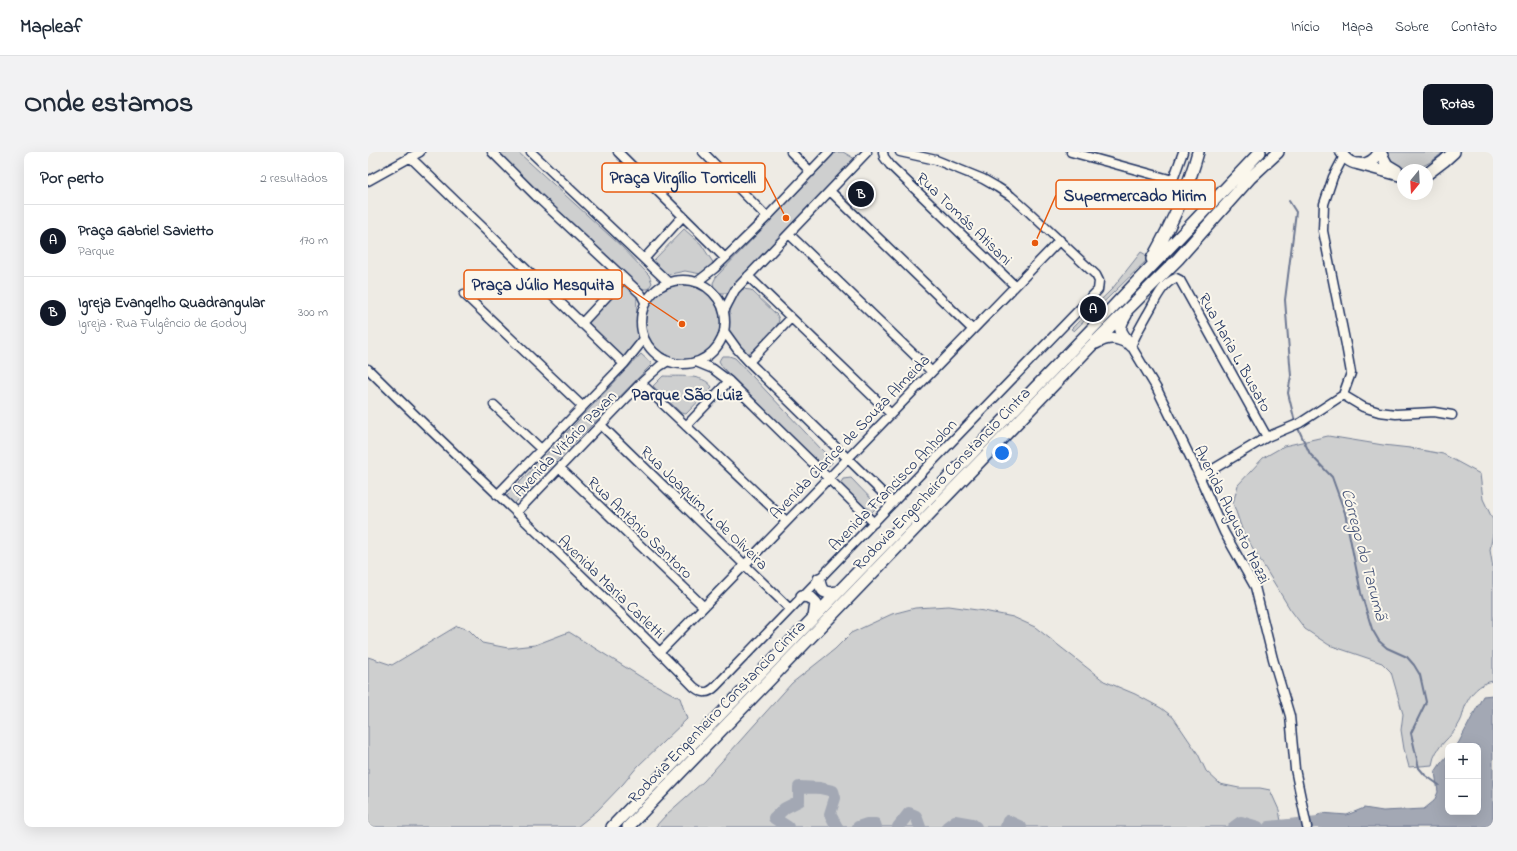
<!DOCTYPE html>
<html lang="pt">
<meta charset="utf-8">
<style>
body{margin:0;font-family:"Indie Flower",sans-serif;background:#f2f2f3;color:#1f2937}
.controls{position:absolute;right:12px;bottom:12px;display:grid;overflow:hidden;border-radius:8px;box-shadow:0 4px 16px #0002}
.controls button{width:36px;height:36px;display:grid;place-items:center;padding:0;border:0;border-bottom:1px solid #e0e1e3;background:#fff;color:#1f2937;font:20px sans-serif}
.compass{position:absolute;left:1029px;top:12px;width:36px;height:36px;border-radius:50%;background:#fff;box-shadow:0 4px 16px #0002;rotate:198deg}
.you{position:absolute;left:634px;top:301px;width:14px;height:14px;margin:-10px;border:3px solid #fff;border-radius:50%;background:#1a73e8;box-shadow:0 0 0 6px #1a73e833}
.badge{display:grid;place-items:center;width:26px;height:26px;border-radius:50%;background:#111827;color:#fff;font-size:13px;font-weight:700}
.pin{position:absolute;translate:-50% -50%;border:2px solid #fff;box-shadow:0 1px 4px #0006}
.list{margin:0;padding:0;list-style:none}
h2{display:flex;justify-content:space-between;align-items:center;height:52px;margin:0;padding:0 16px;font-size:17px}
h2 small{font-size:13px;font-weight:400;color:#747a83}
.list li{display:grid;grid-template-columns:26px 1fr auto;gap:12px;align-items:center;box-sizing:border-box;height:72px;padding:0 16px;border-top:1px solid #e0e1e3}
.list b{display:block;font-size:15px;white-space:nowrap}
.list p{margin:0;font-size:13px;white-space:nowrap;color:#747a83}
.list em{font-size:13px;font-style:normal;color:#747a83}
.map{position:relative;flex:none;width:1125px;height:675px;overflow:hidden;border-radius:8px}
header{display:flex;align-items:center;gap:24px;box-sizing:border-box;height:56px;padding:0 20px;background:#fff;border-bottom:1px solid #e0e1e3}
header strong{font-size:19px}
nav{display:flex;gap:22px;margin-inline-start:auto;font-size:14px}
.intro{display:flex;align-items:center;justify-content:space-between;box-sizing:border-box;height:96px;padding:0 24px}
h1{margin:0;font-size:28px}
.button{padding:10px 18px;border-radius:8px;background:#111827;color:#fff;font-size:14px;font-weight:700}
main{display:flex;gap:24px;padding:0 24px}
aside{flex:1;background:#fff;border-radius:8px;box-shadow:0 4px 16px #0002}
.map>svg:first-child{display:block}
.green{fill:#cecfcf;stroke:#747f96}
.water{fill:#a3a8b4;stroke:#6d7892}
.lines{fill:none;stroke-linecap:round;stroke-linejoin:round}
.stream{stroke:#6d7892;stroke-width:2}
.river{stroke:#a3a8b4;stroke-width:12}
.minor-casing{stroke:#1b2f5e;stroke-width:11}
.major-casing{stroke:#1b2f5e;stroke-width:13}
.highway-casing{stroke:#1b2f5e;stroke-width:14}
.minor{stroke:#fbf7ec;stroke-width:8}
.major{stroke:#fbf7ec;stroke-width:10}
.highway{stroke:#fbf7ec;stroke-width:11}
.labels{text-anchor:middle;stroke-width:4;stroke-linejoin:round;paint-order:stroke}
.street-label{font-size:16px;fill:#1b2f5e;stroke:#fbf7ec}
.neighbourhood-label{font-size:17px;font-weight:bold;fill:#1b2f5e;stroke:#fbf7ec}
.water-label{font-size:17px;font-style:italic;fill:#445378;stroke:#fbf7ec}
.leader{fill:none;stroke:#e8590c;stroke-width:1.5}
.callout-dot{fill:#e8590c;stroke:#fbf7ec;stroke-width:1.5}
.callout{fill:#fbf7ec;stroke:#e8590c;stroke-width:1.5}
.callout-label{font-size:17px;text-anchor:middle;font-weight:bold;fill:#1b2f5e}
</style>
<header>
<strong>Mapleaf</strong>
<nav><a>Início</a><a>Mapa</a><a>Sobre</a><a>Contato</a></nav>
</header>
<div class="intro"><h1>Onde estamos</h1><a class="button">Rotas</a></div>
<main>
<aside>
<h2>Por perto<small>2 resultados</small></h2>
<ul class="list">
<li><span class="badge">A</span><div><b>Praça Gabriel Savietto</b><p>Parque</p></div><em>170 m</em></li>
<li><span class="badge">B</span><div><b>Igreja Evangelho Quadrangular</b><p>Igreja · Rua Fulgêncio de Godoy</p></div><em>300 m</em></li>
</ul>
</aside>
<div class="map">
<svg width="1125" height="675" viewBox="0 0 1125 675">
<rect width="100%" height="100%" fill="#eeebe4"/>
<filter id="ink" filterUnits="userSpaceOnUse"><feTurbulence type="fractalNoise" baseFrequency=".025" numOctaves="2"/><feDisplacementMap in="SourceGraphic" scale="8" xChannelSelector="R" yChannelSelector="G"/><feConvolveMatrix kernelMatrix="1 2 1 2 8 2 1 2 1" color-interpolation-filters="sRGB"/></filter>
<g filter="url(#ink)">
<!-- green -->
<path class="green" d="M129,0h21l103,94 28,29 3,8 -4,6h-9z
M468,0h7l12,7 -127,134h-6l-7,-2 -2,-8 3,-6z
M1018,0h57c-17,16 -37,25 -56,6z
M316,77l17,15 13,20 -13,10 -16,-3 -19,4 -14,-13z
M773,100l9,5 -76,74 -3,-2 41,-40z
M256,130l13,13c-1,14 0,27 4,41l-18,22 -38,-35z
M275 172a39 39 0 1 1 78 0a39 39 0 1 1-78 0Z
M374,137l9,1 26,25 2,4c0,10 -22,30 -30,34l-6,-2 -15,-16c2,-15 0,-36 14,-46z
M273,202l11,10 -139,141 -7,-8z
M354,204h7l6,2 87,92 9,8 1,5 -10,8 -99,-103 -4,-7z
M295,224c14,1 40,-3 49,11l-26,27 -5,-1 -28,-27z
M960,284l55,9 27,3 33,6 37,20 3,25 10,21v13l-3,17 3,18v113c-13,2 -24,13 -28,26 -2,4 -2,10 -5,15 -8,17 -25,22 -28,43l-23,2 -5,-18 -3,-19 2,-16 -12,-42 -9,-9 -53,-18 -24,-16 -15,-20 -47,-77 -10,-29 5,-18 25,-27 21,-12z
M483,326l27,28 -9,9 -30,-29 4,-7z
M581,454l35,5 29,6 22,10 69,54 31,13 26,14 12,9 25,37 8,17 14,13 19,4h21l10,2 9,20 3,17h-627l12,-13 37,-33 88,-98 43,-34 16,-16 41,-19 23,-6z
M89,474l12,4 13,13 26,5 27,-3 34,-13 72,45 39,21 7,21 -49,47 -15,18 -26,27 -20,16h-209v-170l24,8z"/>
<!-- water -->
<path class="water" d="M1125,543v132h-176v-11l4,-3 26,2 17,-7 19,3 41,-2 10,-8 4,-9 -3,-20 6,-9 7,-8v57h30v-66h-22l3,-4 24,-46z"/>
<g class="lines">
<!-- stream -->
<path class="stream" d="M921,49l7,11 -11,88 6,76 -3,17 7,29
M929,274l13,28 22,23 13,36 16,80 11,36 7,12 8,7 20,9 7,8 6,10 6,27 -15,31 8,35 6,7 14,10"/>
<!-- river -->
<path class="river" d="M420,675l-14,-9 11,-10 14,-7v-14l21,1 13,3 2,7 -5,16 7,13
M490,675l9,-3h8l1,3
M530,675l11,-14 7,3 4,11
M579,675l8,-6 17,3 4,3
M638,675l2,-6 13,6
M866,675l7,-5 17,5
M901,675l49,-5 25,5"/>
<defs>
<path id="minor" d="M124,0l44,44 105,98 4,8
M163,0l137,130
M250,0l107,106
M335,0l64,65
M423,0l20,20
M515,0l1,5 6,8 125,121
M703,0l102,28 10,-28
M42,5l214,207
M0,29l52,-29
M462,39l142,138
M421,82l142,137
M276,107l39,-43
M380,124l143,138
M273 170a42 42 0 1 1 84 0a42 42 0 1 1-84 0Z
M329,130l18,-14 52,-51 62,-65
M96,142l118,112
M356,159l11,-21 132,-138
M213,172l43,-46
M356,179l13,18 12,13 144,141
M762,192l27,45 39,80 28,63 31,55 18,72 17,57 5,53 12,58
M763,195c4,-12 10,-21 16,-32 8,-13 14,-31 29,-37l4,2 87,157
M328,210l17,7 16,12 145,142
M381,210l42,-44
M0,217c108,107 220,209 326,318 9,7 14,7 22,-1l382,-396 1,-9 -3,-6 -67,-63 -18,-16 -14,-9 -14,-8 -47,-19 -36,-8
M273,231l145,138
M975,243l20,12 16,5 17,2 38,-2 18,3
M126,253l47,44
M233,273l189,184
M318,274l43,-45
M192,316l143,138
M832,325l67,-40 33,-14 43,-28 8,-22 -5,-28 -23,-114 1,-27 9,-27 11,-21
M129,343l127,-131 20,-25
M148,361l125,-130 19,-17 8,-5
M292,500l400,-412"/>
<path id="major" d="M973,0c9,16 29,16 38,0"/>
<path id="highway" d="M1012,0l7,13 10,6
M991,12l44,12
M1059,22l17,-13 10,-9
M784,107c19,-34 36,-69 46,-107
M758,163c-9,15 -6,16 4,29
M728,191c13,-7 20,-6 32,0
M451,427c2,14 6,15 19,13
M434,444l8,1 6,6 -2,14
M244,675l499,-518 149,-157
M260,675l462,-480 88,-88 72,-81 28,-26"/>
</defs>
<!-- minor casing -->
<use href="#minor" class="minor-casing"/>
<!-- major casing -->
<use href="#major" class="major-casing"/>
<!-- highway casing -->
<use href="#highway" class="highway-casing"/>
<!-- minor -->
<use href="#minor" class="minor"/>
<!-- major -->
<use href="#major" class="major"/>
<!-- highway -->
<use href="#highway" class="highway"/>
</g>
</g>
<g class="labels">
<!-- street labels -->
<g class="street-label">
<text transform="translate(597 66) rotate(44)" y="6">Rua Tomás Atisani</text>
<text transform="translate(868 200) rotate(61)" y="6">Rua Maria L. Busato</text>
<text transform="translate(481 284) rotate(-46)" y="6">Avenida Clarice de Souza Almeida</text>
<text transform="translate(196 291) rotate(-46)" y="6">Avenida Vitório Pavan</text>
<text transform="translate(573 326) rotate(-46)" y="6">Rodovia Engenheiro Constancio Cintra</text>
<text transform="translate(524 332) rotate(-46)" y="6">Avenida Francisco Anholon</text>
<text transform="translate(337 355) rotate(44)" y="6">Rua Joaquim L. de Oliveira</text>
<text transform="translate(865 362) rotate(64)" y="6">Avenida Augusto Mazzi</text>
<text transform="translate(273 375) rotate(44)" y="6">Rua Antônio Santoro</text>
<text transform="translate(244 434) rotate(44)" y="6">Avenida Maria Carletti</text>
<text transform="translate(348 559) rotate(-46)" y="6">Rodovia Engenheiro Constancio Cintra</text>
</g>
<!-- neighbourhood labels -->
<g class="neighbourhood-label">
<text x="319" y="248">Parque São Luiz</text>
</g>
<!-- water labels -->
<g class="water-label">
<text transform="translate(997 402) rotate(75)" y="6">Córrego do Tarumã</text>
</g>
</g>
<!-- callouts -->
<path class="leader" d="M418 66L397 25M667 91L688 43M314 172L254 132"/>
<g class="callout-dot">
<circle cx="418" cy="66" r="4"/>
<circle cx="667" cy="91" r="4"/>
<circle cx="314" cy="172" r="4"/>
</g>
<g class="callout">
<rect x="234" y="11" width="163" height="29" rx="4"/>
<rect x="688" y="28" width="159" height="29" rx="4"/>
<rect x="96" y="118" width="158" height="29" rx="4"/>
</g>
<g class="callout-label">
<text x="315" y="31">Praça Virgílio Torricelli</text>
<text x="767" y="49">Supermercado Mirim</text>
<text x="175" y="138">Praça Júlio Mesquita</text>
</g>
</svg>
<div class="controls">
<button>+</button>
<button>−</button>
</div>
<svg class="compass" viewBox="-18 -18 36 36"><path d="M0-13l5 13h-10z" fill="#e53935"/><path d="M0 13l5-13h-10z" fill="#747a83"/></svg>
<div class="you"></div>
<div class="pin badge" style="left:725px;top:157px">A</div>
<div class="pin badge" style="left:493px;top:42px">B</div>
</div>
</main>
